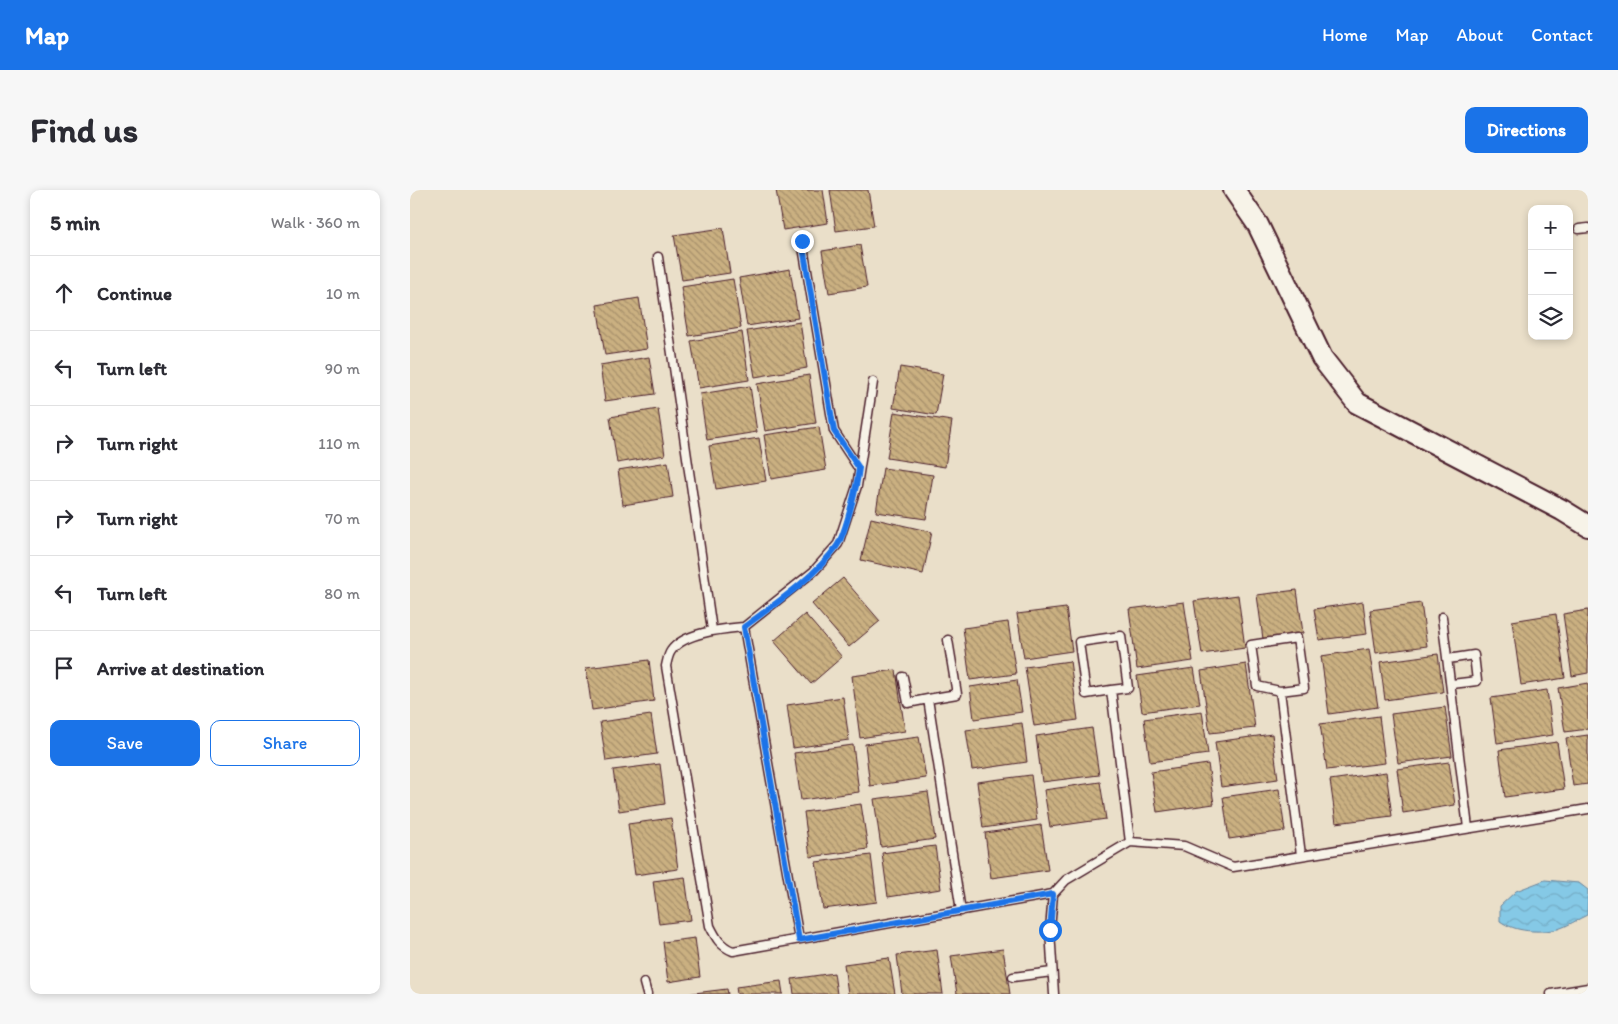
<!DOCTYPE html>
<meta charset="utf-8">
<style>
body{margin:0;font-family:Itim,sans-serif;background:#f7f7f7;color:#2b2b33}
.controls{position:absolute;right:15px;top:15px;display:grid;overflow:hidden;border-radius:10px;box-shadow:0 2px 8px #0003}
.controls button{width:45px;height:45px;display:grid;place-items:center;padding:0;border:0;border-bottom:1px solid #e1e1e2;background:#fff;color:#2b2b33;font:25px sans-serif}
.stop{position:absolute;width:15px;height:15px;margin:-11px;border:4px solid #1a73e8;border-radius:50%;background:#fff}
.stop.end{background:#1a73e8;border-color:#fff;box-shadow:0 1px 5px #0008}
.list{margin:0;padding:0;list-style:none}
h2{display:flex;justify-content:space-between;align-items:center;height:65px;margin:0;padding:0 20px;font-size:21px}
h2 small{font-size:16px;font-weight:400;color:#7c7c81}
.list li{display:grid;grid-template-columns:32px 1fr auto;gap:15px;align-items:center;box-sizing:border-box;height:75px;padding:0 20px;border-top:1px solid #e1e1e2}
.list b{display:block;font-size:19px;white-space:nowrap}
.list em{font-size:16px;font-style:normal;color:#7c7c81}
.actions{display:flex;gap:10px;padding:15px 20px}
.actions a{flex:1;padding:11px 0;border:1px solid #1a73e8;border-radius:10px;text-align:center;font-size:18px;color:#1a73e8}
.actions .main{background:#1a73e8;color:#fff}
.icon{flex:none;width:28px;height:28px;fill:none;stroke:currentColor;stroke-width:2;stroke-linecap:round;stroke-linejoin:round}
.map{position:relative;flex:none;width:1178px;height:804px;overflow:hidden;border-radius:10px}
header{display:flex;align-items:center;gap:30px;box-sizing:border-box;height:70px;padding:0 25px;background:#1a73e8;color:#fff}
header strong{font-size:24px}
nav{display:flex;gap:28px;margin-inline-start:auto;font-size:18px}
.intro{display:flex;align-items:center;justify-content:space-between;box-sizing:border-box;height:120px;padding:0 30px}
h1{margin:0;font-size:35px}
.button{padding:12px 22px;border-radius:10px;background:#1a73e8;color:#fff;font-size:18px;font-weight:700}
main{display:flex;gap:30px;padding:0 30px}
aside{flex:1;background:#fff;border-radius:10px;box-shadow:0 2px 8px #0003}
.map>svg:first-child{display:block}
.water{fill:url(#water-waves);stroke:#6d859b}
.building{fill:url(#building-back-hatch);stroke:#4a1f2b}
.lines{fill:none;stroke-linecap:round;stroke-linejoin:round}
.service-casing{stroke:#4a1f2b;stroke-width:11}
.tertiary-casing{stroke:#4a1f2b;stroke-width:24}
.service{stroke:#f7f3e8;stroke-width:8}
.tertiary{stroke:#f7f3e8;stroke-width:20}
.route{stroke:#1a73e8;stroke-width:6}
</style>
<header>
<strong>Map</strong>
<nav><a>Home</a><a>Map</a><a>About</a><a>Contact</a></nav>
</header>
<div class="intro"><h1>Find us</h1><a class="button">Directions</a></div>
<main>
<aside>
<h2>5 min<small>Walk · 360 m</small></h2>
<ul class="list">
<li><svg class="icon" aria-label="ahead" viewBox="0 0 24 24"><path d="M12 20V5M6 11l6-6 6 6"/></svg><div><b>Continue</b></div><em>10 m</em></li>
<li><svg class="icon" aria-label="left" viewBox="0 0 24 24"><path d="M17 20v-9H6M10 6l-5 5 5 5"/></svg><div><b>Turn left</b></div><em>90 m</em></li>
<li><svg class="icon" aria-label="right" viewBox="0 0 24 24"><path d="M7 20v-9h11M14 6l5 5-5 5"/></svg><div><b>Turn right</b></div><em>110 m</em></li>
<li><svg class="icon" aria-label="right" viewBox="0 0 24 24"><path d="M7 20v-9h11M14 6l5 5-5 5"/></svg><div><b>Turn right</b></div><em>70 m</em></li>
<li><svg class="icon" aria-label="left" viewBox="0 0 24 24"><path d="M17 20v-9H6M10 6l-5 5 5 5"/></svg><div><b>Turn left</b></div><em>80 m</em></li>
<li><svg class="icon" aria-label="arrive" viewBox="0 0 24 24"><path d="M6 21V4h12l-3 4 3 4H6"/></svg><div><b>Arrive at destination</b></div></li>
</ul>
<div class="actions"><a class="main">Save</a><a>Share</a></div>
</aside>
<div class="map">
<svg width="1178" height="804" viewBox="0 0 1178 804">
<defs>
<pattern id="water-waves" width="16" height="10" patternUnits="userSpaceOnUse" patternTransform="scale(1.25)"><rect width="16" height="10" fill="#85c9e6"/><path d="M0 5q4-4 8 0t8 0" fill="none" stroke="#74acc5"/></pattern>
<pattern id="building-back-hatch" width="6" height="6" patternUnits="userSpaceOnUse" patternTransform="scale(1.25)"><rect width="6" height="6" fill="#cab081"/><path d="M-1 5l2 2M0 0l6 6M5-1l2 2" fill="none" stroke="#a68f6a"/></pattern>
</defs>
<rect width="100%" height="100%" fill="#eadfc9"/>
<filter id="ink" filterUnits="userSpaceOnUse"><feTurbulence type="fractalNoise" baseFrequency=".02" numOctaves="2"/><feDisplacementMap in="SourceGraphic" scale="10" xChannelSelector="R" yChannelSelector="G"/><feConvolveMatrix kernelMatrix="1 2 1 2 8 2 1 2 1" color-interpolation-filters="sRGB"/></filter>
<g filter="url(#ink)">
<!-- water -->
<path class="water" d="M1135,690l34,3 9,7 -1,25c-9,4 -19,11 -29,14 -19,4 -43,3 -58,-8v-15l16,-15z"/>
<!-- building -->
<path class="building" d="M366,0h47l5,33 -45,7z
M420,0h38l6,36 -38,5z
M313,38l7,45 -48,7 -8,-45z
M450,55l7,42 -38,6 -7,-42z
M380,79l8,49 -51,8 -8,-48z
M323,89l8,49 -52,8 -8,-49z
M229,108l8,51 -42,6 -8,-50z
M390,132l7,46 -52,9 -8,-46z
M332,142l7,48 -50,8 -8,-47z
M239,167l6,37 -50,7 -5,-36z
M490,177l43,7 -7,41 -43,-7z
M399,185l7,48 -51,8 -8,-47z
M340,196l7,46 -50,8 -7,-46z
M248,219l7,46 -48,8 -7,-46z
M484,222l58,9 -7,46 -58,-9z
M409,237l7,43 -55,9 -7,-44z
M349,248l7,43 -50,8 -7,-43z
M258,272l5,35 -50,8 -5,-35z
M473,278l50,7 -7,44 -50,-7z
M461,328l61,14 -9,42 -62,-14z
M433,388l37,43 -31,26 -37,-43z
M887,400l6,43 -40,6 -6,-44z
M828,405l7,53 -43,6 -8,-53z
M774,412l9,59 -56,8 -8,-60z
M953,412l4,32 -48,6 -5,-31z
M1011,413l6,43 -51,7 -6,-43z
M656,418l6,43 -48,7 -7,-44z
M1178,420v63l-16,3 -9,-62z
M395,424l37,43 -31,27 -37,-43z
M1146,424l9,64 -44,7 -9,-64z
M598,432l8,52 -46,6 -7,-52z
M959,459l9,58 -49,7 -8,-58z
M1028,464l5,38 -58,8 -5,-38z
M239,470l5,41 -62,9 -6,-42z
M660,471l8,59 -44,6 -9,-59z
M836,474l9,64 -45,5 -9,-62z
M784,478l6,36 -58,8 -5,-36z
M486,480l9,61 -45,7 -8,-62z
M607,490l5,32 -48,7 -4,-32z
M1178,493v46l-23,3 -7,-44z
M1137,500l6,45 -56,8 -6,-45z
M433,507l6,43 -56,8 -6,-43z
M1035,517l7,49 -54,7 -7,-49z
M792,521l6,43 -58,8 -6,-43z
M241,525l6,39 -51,7 -6,-39z
M969,526l6,47 -58,7 -7,-46z
M612,533l5,39 -55,8 -6,-40z
M682,538l7,47 -57,7 -6,-46z
M862,544l6,45 -57,8 -6,-45z
M1178,545v49l-15,2 -7,-48z
M509,547l7,41 -56,8 -5,-42z
M1147,552l7,47 -59,8 -6,-47z
M443,555l6,47 -58,8 -7,-47z
M1039,572l6,43 -52,8 -6,-44z
M250,574l5,40 -46,7 -6,-41z
M798,574l6,40 -57,8 -6,-40z
M976,582l6,44 -56,7 -6,-43z
M621,585l6,45 -54,8 -6,-46z
M690,592l6,37 -56,8 -6,-37z
M869,599l6,42 -56,8 -6,-42z
M518,602l7,47 -54,8 -7,-48z
M451,614l7,45 -58,8 -6,-45z
M261,628l7,51 -43,6 -7,-51z
M631,635l7,45 -57,8 -6,-45z
M525,656l6,43 -53,8 -6,-44z
M461,665l6,47 -54,7 -7,-47z
M275,687l6,43 -32,4 -6,-43z
M285,748l5,39 -32,5 -5,-40z
M593,759l7,45h-53l-6,-38z
M527,760l6,44h-41l-5,-39z
M479,768l6,36h-47l-4,-30z
M424,783l3,21h-43l-2,-15z
M371,791l2,13h-46l-1,-7z
M317,799l1,5h-42z"/>
<g class="lines">
<defs>
<path id="service" d="M1169,39l9,-1
M392,51l32,190 25,38
M248,67l54,373
M1032,427l26,211
M334,437l70,-56 24,-27 19,-58 16,-104
M1038,469l26,-4 3,26 -25,3
M493,487l5,26 20,-4 33,212
M701,500l17,-2 -7,-52 -42,6 7,52 25,-4 19,152
M870,501l-23,-5 -6,-41 46,-7 7,50 -24,3 21,164
M518,509l29,-5 -9,-54
M643,704l-3,36 4,64
M389,749l-55,-312c-20,2 -60,5 -73,24 -3,4 -4,11 -5,15l44,260c6,12 10,20 23,25l320,-57 13,-14 64,-38 54,4 49,21 355,-58
M603,787l39,-5
M234,793l3,11
M1141,804l37,-6"/>
<path id="tertiary" d="M824,0l24,35 64,133 35,45 205,107 26,16"/>
</defs>
<!-- service casing -->
<use href="#service" class="service-casing"/>
<!-- tertiary casing -->
<use href="#tertiary" class="tertiary-casing"/>
<!-- service -->
<use href="#service" class="service"/>
<!-- tertiary -->
<use href="#tertiary" class="tertiary"/>
</g>
</g>
<g class="lines" filter="url(#ink)">
<!-- route -->
<path class="route" d="M392,51l32,190 25,37c-2,18 -13,64 -22,78 -24,33 -61,57 -93,81l55,313 254,-46 -3,36"/>
</g>
</svg>
<div class="controls">
<button>+</button>
<button>−</button>
<button><svg class="icon" aria-label="layers" viewBox="0 0 24 24"><path d="M12 4l9 5-9 5-9-5zM3 14l9 5 9-5"/></svg></button>
</div>
<div class="stop" style="left:640px;top:740px"></div>
<div class="stop end" style="left:392px;top:51px"></div>
</div>
</main>
